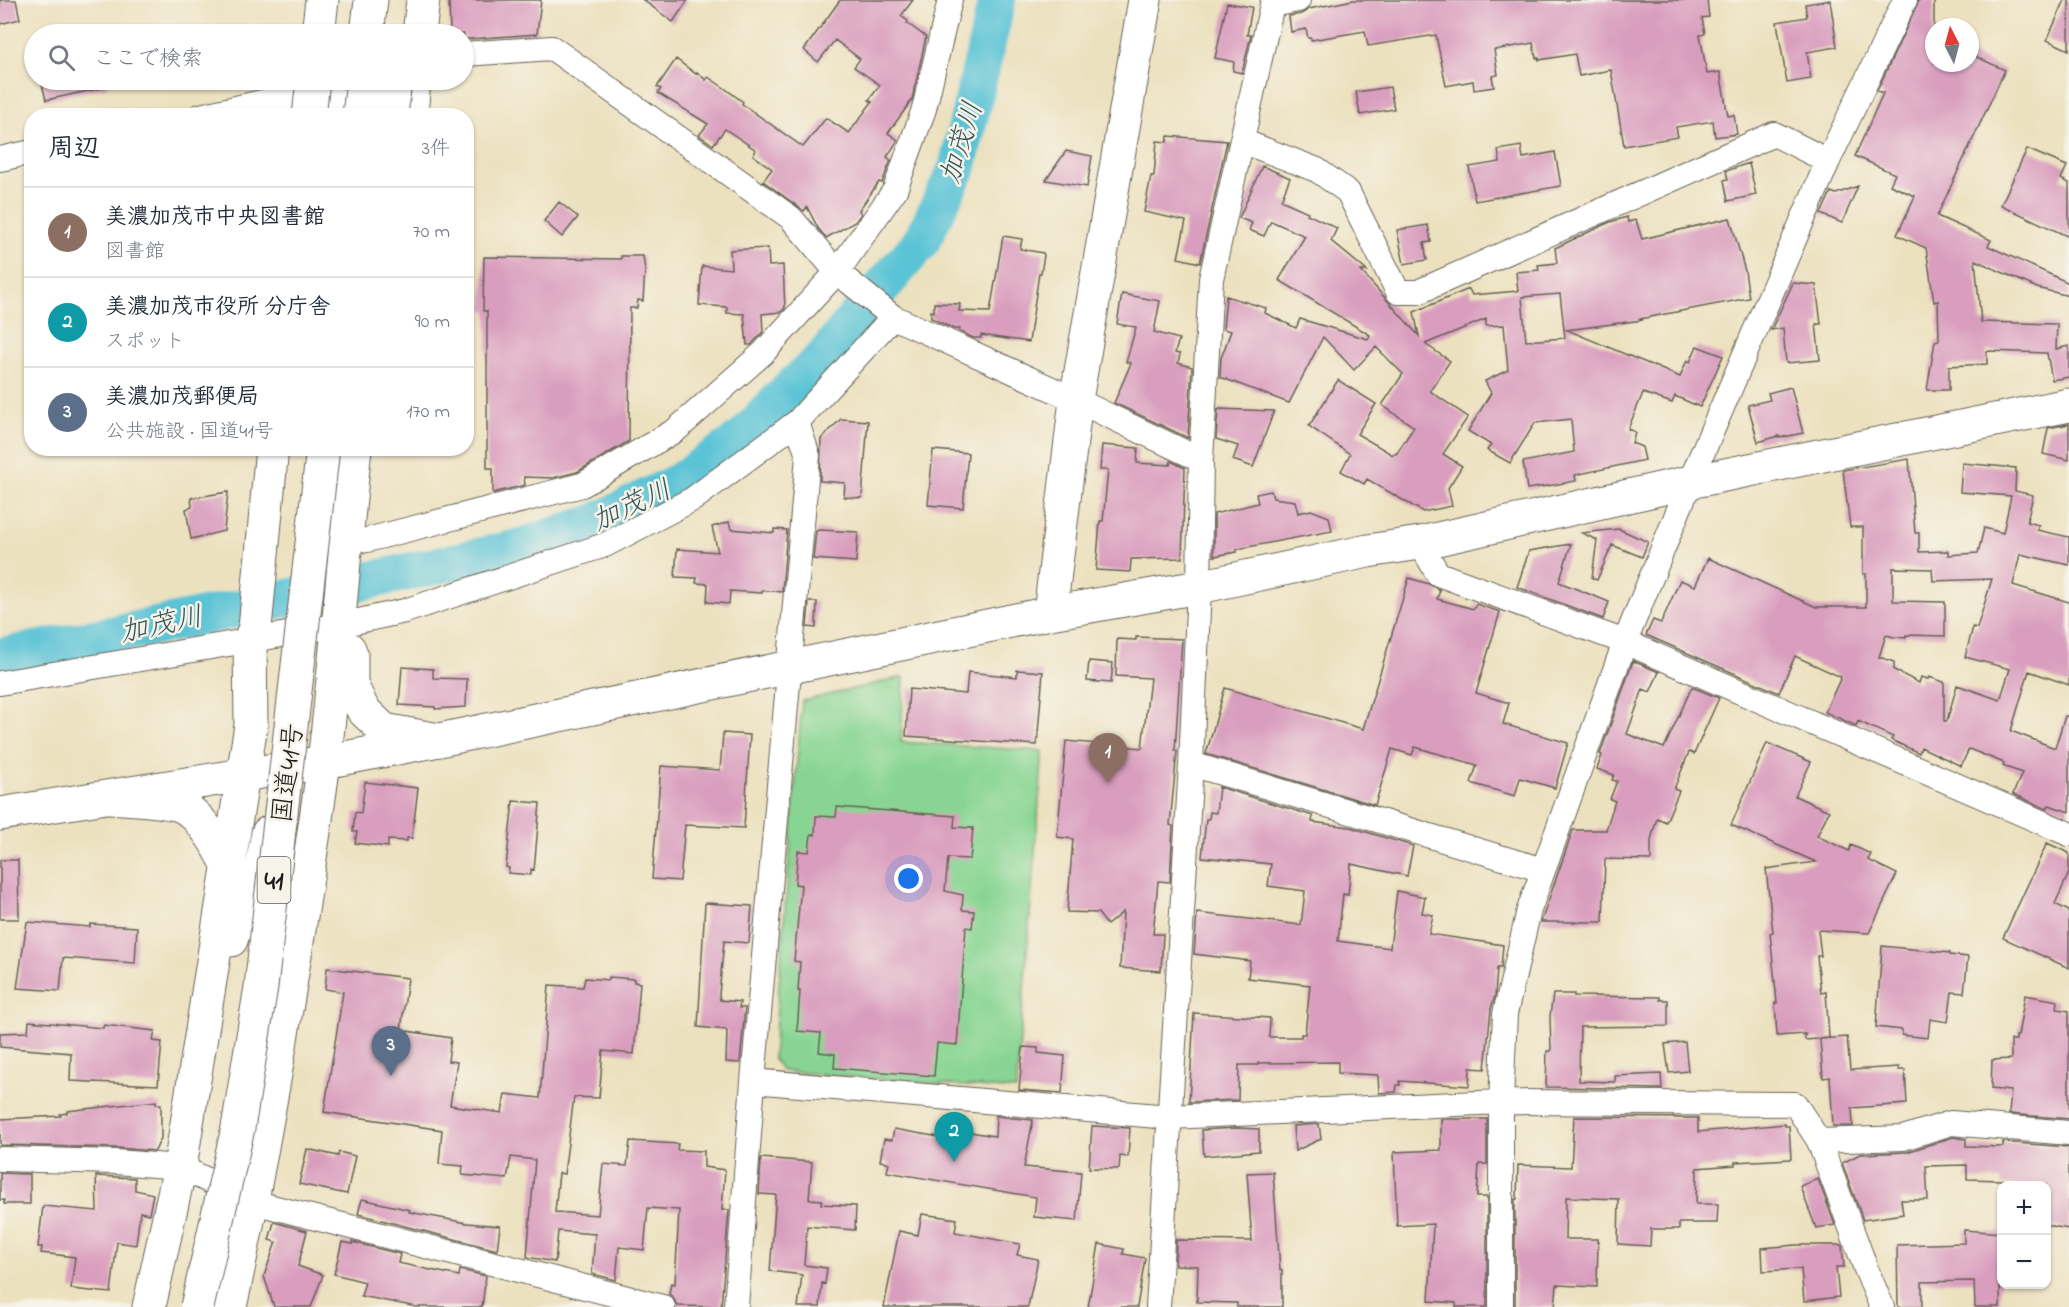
<!DOCTYPE html>
<html lang="ja">
<meta charset="utf-8">
<style>
body{margin:0;font-family:"Indie Flower","Klee One",sans-serif;background:#f2f2f3;color:#1f2937}
.controls{position:absolute;right:18px;bottom:18px;display:grid;overflow:hidden;border-radius:12px;box-shadow:0 2px 4px #0004}
.controls button{width:54px;height:54px;display:grid;place-items:center;padding:0;border:0;border-bottom:2px solid #e0e1e3;background:#fff;color:#1f2937;font:30px sans-serif}
.compass{position:absolute;left:1925px;top:18px;width:54px;height:54px;border-radius:50%;background:#fff;box-shadow:0 2px 4px #0004;rotate:354deg}
.you{position:absolute;left:909px;top:879px;width:21px;height:21px;margin:-15px;border:4px solid #fff;border-radius:50%;background:#1a73e8;box-shadow:0 0 0 9px #1a73e833}
.badge{display:grid;place-items:center;width:39px;height:39px;border-radius:50%;background:#c8321e;color:#fff;font-size:20px;font-weight:700}
.pin{position:absolute;translate:-50% -50px;filter:drop-shadow(0 2px 3px #0008)}
.pin::after{content:'';position:absolute;top:32px;width:21px;height:18px;background:inherit;clip-path:polygon(0 0,100% 0,50% 100%)}
.list{margin:0;padding:0;list-style:none}
h2{display:flex;justify-content:space-between;align-items:center;height:78px;margin:0;padding:0 24px;font-size:26px}
h2 small{font-size:20px;font-weight:400;color:#747a83}
.list li{display:grid;grid-template-columns:39px 1fr auto;gap:18px;align-items:center;box-sizing:border-box;height:90px;padding:0 24px;border-top:2px solid #e0e1e3}
.list b{display:block;font-size:22px;white-space:nowrap}
.list p{margin:0;font-size:20px;white-space:nowrap;color:#747a83}
.list em{font-size:20px;font-style:normal;color:#747a83}
.icon{flex:none;width:33px;height:33px;fill:none;stroke:currentColor;stroke-width:2;stroke-linecap:round;stroke-linejoin:round}
.map{position:relative;flex:none;width:2069px;height:1307px;overflow:hidden}
.search{position:absolute;background:#fff;box-shadow:0 2px 4px #0004;left:24px;top:24px;width:450px;height:66px;display:flex;align-items:center;gap:15px;box-sizing:border-box;padding:0 21px;border-radius:33px;color:#747a83;font-size:22px}
.panel{position:absolute;background:#fff;box-shadow:0 2px 4px #0004;left:24px;top:108px;width:450px;height:348px;border-radius:24px}
.map>svg:first-child{display:block}
.green{fill:#88d593;stroke:#527858;stroke-width:1.5}
.lines{fill:none;stroke-linecap:round;stroke-linejoin:round}
.river{stroke:#5ac3d6;stroke-width:38}
.building{fill:#d99dbe;fill-rule:evenodd}
.street-casing{stroke:#656155;stroke-width:26}
.secondary-casing{stroke:#656155;stroke-width:35}
.highway-casing{stroke:#656155;stroke-width:35}
.street{stroke:#fff;stroke-width:24}
.secondary{stroke:#fff;stroke-width:33}
.highway{stroke:#fff;stroke-width:33}
.highway-bridge-casing{stroke:#656155;stroke-width:35;stroke-linecap:butt}
.highway-bridge{stroke:#fff;stroke-width:33}
.labels{text-anchor:middle;stroke-width:5;stroke-linejoin:round;paint-order:stroke}
.shield{fill:#f7f3e8;stroke:#5e5c59;stroke-width:1.5}
.shield-label{font-size:26px;font-weight:bold;fill:#1c1c1c}
.street-label{font-size:27px;fill:#1c1c1c;stroke:#f7f3e8}
.water-label{font-size:28px;font-style:italic;fill:#32565d;stroke:#f7f3e8}
</style>
<div class="map">
<svg width="2069" height="1307" viewBox="0 0 2069 1307">
<rect width="100%" height="100%" fill="#f7f3e8"/>
<filter id="ink" filterUnits="userSpaceOnUse"><feTurbulence type="fractalNoise" baseFrequency=".0167" numOctaves="2"/><feDisplacementMap in="SourceGraphic" scale="12" xChannelSelector="R" yChannelSelector="G"/><feConvolveMatrix kernelMatrix="1 2 1 2 8 2 1 2 1" color-interpolation-filters="sRGB"/></filter>
<filter id="wash" filterUnits="userSpaceOnUse"><feTurbulence type="fractalNoise" baseFrequency=".008" numOctaves="4" result="noise"/><feDisplacementMap in="SourceGraphic" scale="24" xChannelSelector="R" yChannelSelector="G"/><feGaussianBlur stdDeviation="1.35" result="paint"/><feColorMatrix in="noise" values="0 0 0 0 0 0 0 0 0 0 0 0 0 0 0 0 0 1.4 0 .05"/><feComposite in="paint" operator="in"/></filter>
<g filter="url(#wash)">
<rect width="100%" height="100%" fill="#ece1bf"/>
<!-- green -->
<path class="green" d="M904,677l-3,65 142,9 -27,339 -234,-19 -9,-13 29,-357z"/>
<g class="lines">
<!-- river -->
<path class="river" d="M0,657l176,-35 338,-73 80,-26 86,-42 63,-43 38,-41 43,-40 31,-39 66,-76 36,-73 40,-169"/>
</g>
<g id="blocks">
<!-- building -->
<path class="building" d="M0,0h16l4,19 -20,5z
M449,0h92l-4,34 -68,5h-5v-5h-14z
M643,0h45l-15,22z
M840,0h73l-12,16 7,5 -1,2 19,14 -14,63 -24,33 10,7 -11,17 4,3 -9,23 -3,-1 -20,28 2,4 -6,8 -29,16 -8,-10 -11,-21 -3,4 -41,-30 9,-12 -19,-14 3,-5 -31,-21 -12,16 -14,-10 9,-11 -50,-31 3,-4 -4,-2 19,-28 20,15 1,-2 9,8 2,-3 15,10 20,15 -1,2 61,43 23,-29 23,15 23,-31 -3,-2 11,-15 -26,-18 6,-8 -25,-19 -17,22 -14,-12z
M1353,0h354l2,17 -7,1 3,16 -5,1 7,39 13,-2 8,44 6,-1 3,19 -22,3 -2,-16 -37,6 2,10 -54,9 -13,-76 -32,6 -4,-22 -36,6v-2h-3l-3,-15 -39,7 4,25 -6,1 2,11 -20,3 -1,-9 -27,5 -10,-51 -68,11 -3,-15 -54,9v-2h-3l-2,-9 -15,3 -2,-16 12,-2 8,-5z
M1830,0l7,47 -30,5 4,27 -24,4 -10,-61 30,-5 -2,-13z
M1919,0h15v63h36v-9l35,16 -68,146 54,24 -3,6 81,37v13l-32,-8 -62,-28 6,62 76,2 -1,25 13,-3v31l-17,3 -5,-27 -60,-2v13l-38,2v24h-22l8,-49 4,-1 -1,-39 -4,1 -8,-54 -29,-13 18,-39 -25,-11 5,-11 -40,-18 28,-63 -6,-2z
M2065,0h4v50l-22,-10z
M1227,3l25,4 -5,28h4l-9,38 -9,-2 1,-9 -19,-4z
M41,80h65l1,7 -61,13z
M1390,87l4,22 -34,6 -4,-23z
M1168,136l59,5 -27,122 -22,-5 8,-37 -42,-9 7,-36h3l3,-35 10,1z
M1521,146l2,12 32,-6 6,34 -86,15 -6,-34 31,-5 -2,-12z
M2027,149l40,17 -6,13 8,4v54l-68,-32z
M1066,151l26,5 -5,31 -41,-7z
M1749,163l7,32 -28,6 -4,-21 4,-1 -2,-8z
M1262,166l28,12 -9,22 27,12 -1,2 30,14 -6,13 36,30h-6l58,65 -5,-24 55,-23 3,6 46,-4 -2,-19 23,-2 -1,-5 19,-2 -2,-15 55,-26 17,-5 1,5 8,-2 6,19 88,-21 15,53 4,27 -109,21 3,1 -76,10 113,47 7,-17 3,2 7,-16 26,10 -23,51 -25,-11 -3,7 -29,-10 -15,36 7,3 -3,11 10,4 3,13 -70,15 1,6 -29,5 -20,3 -4,-27 51,-10 -3,-33 -36,4 -25,40 -23,-13 4,-5 -23,-14 23,-38 -6,-12 23,-11 -4,-45 -18,1v-7l-61,25 25,17 -20,30 38,26 -25,37 19,12 -14,22 4,18 -29,6 -56,-33 -3,5 -23,-13 9,-17 -41,-28 29,-46 38,24 -19,30 36,21 1,-2 2,1 18,-27 -32,-22 21,-31 -27,-27 -22,23 -31,-33 -34,66 -69,-26 1,-19 10,-27 -8,-2 3,-33 40,12 -1,5 31,15 4,-9 68,20 2,-4 -91,-55 26,-44 -34,-15 -7,15 -15,-6 3,-7 -13,-5zM1560,294l5,44 -39,3 -4,-44z
M1858,186l-16,37 -21,-9 10,-22 5,2z
M559,202l19,15 -16,20 -18,-16z
M1428,225l3,17 -7,1 3,17 -23,4 -7,-34z
M1003,236l19,3 -2,10 23,4 1,2 -3,18h-2l-10,69 -48,-7v3h-8l-14,-7 1,-2h-6l-23,-11v-7l3,1v-9l26,1 -1,7 31,1z
M768,248l1,18 14,-1 2,43 -4,4 -19,2 1,18 -12,13h-4l-3,-31 -17,-1v-6l-28,-2 3,-39 29,3 -1,-19z
M621,256h22l2,14 -2,31 -5,-1 -1,8h-7l-1,133 -52,31 -24,6 -29,-1 1,8 -32,8v-25h-6v-157h-4l1,-54 137,2z
M1793,283l23,2 5,39h-5l4,36 -34,3 -3,-35 -12,2z
M1122,294l38,7 -6,31 25,7 -4,14 5,1 -2,9 14,4 -4,71 -74,-35 17,-40 -5,-1 10,-35 -19,-3z
M1791,387l12,46 -24,5v-2l-21,6 -10,-37 22,-5 -2,-7z
M1218,409l56,2 -21,56 -20,-7 5,-14 -22,-7z
M841,419l27,2 -6,77 -18,-1 1,-14 -25,-2 1,-42z
M2069,424v36l-26,-6 5,-26z
M1102,445l36,3 -1,15 33,2 1,-4 14,7 -3,90 -51,1 -1,13 -34,-2 4,-49h3l5,-51h-8z
M933,450l35,3 -5,55 -35,-3z
M1909,459l6,74h4v19l29,-1v4l30,-2 6,-25 19,5 8,-37 -51,-4 2,-29 54,5 -1,23 18,4 -6,27 12,3 -2,5 32,7v28l-49,-11 -7,31 56,17v83l-40,-14 -18,60 44,17 10,-32h4v96l-20,-7 -2,4 -34,-15 9,-21 -19,-7 1,-3 -35,-14 -8,17 -40,-19 -2,6 -28,-13 2,-3 -35,-16 -2,5 -31,-14 16,-35 -46,-21 -16,37 -133,-58 7,-15 8,3 19,-43 15,6 13,-28 108,49h50v-33h-3v-47h-13l-7,-57zM1893,568l39,1 1,12 59,-2 -15,49 -4,-1 -8,30 45,12 -10,31 -43,-15 -10,36h-3v-39l-15,-5 -1,2 -7,-2 -2,6 -25,-13v-8l-15,-5 7,-22 8,2 12,1v-3l39,1v-34l-52,-1z
M1271,491l2,7 22,3 3,12 13,-3 18,7 3,14 -95,18v3l-23,4v-42l44,-11 -2,-9z
M228,492l-4,39 -33,8 -5,-30 6,-2 -1,-9z
M729,522l2,7 43,4v-4l13,1 -5,62 -20,-2v3l-32,-2 -1,13 -22,-2 1,-18 -12,-1 1,-5 -22,-1 2,-28 41,3 -6,-25z
M1619,529l29,13 -6,15 -30,-12 -15,35 -5,-2 5,-38 -15,-7z
M819,530l39,2 -2,30 -43,-3 3,-28z
M1571,544l-12,38 50,20 -6,17 -86,-32 12,-36z
M1409,578l20,6 11,6 -3,9 37,10 2,-5 24,8 -24,81 33,10 -6,21 65,19 -13,45 -35,-10 -5,18 -44,-13 6,-18 -62,-18 -3,8 -20,-6 -17,56 -169,-51 19,-66 138,41z
M809,602h8l-1,26 -9,-1z
M1136,637l46,2 -7,112h2l-7,74 3,1 -3,56 -12,-1 -5,53h10l-2,37 -41,-3 3,-56 -16,13 -9,-12 -31,-1 6,-73 -16,-2 9,-96 76,7 8,-70 -34,-2 1,-37 19,1z
M1089,661l24,2 -2,20 -24,-2z
M1633,661l26,11 -9,20 -7,-3 -16,45 37,14 28,-61 27,11 -25,56 -5,-2 -15,37 5,2 -13,31 -9,-4 -6,22v20l-46,-1 -2,63h-62l32,-92h33l9,-29 -5,-2 7,-18 -5,-1 2,-5 -17,-6 5,-14 -2,-1z
M402,667l31,2v9l34,1 -1,28 -31,2v-2l-36,-2z
M1017,670l26,2 -6,73 -131,-9 3,-47 57,5 2,-22 49,5z
M723,733l27,2 -6,93 -59,-3 -5,56 -28,-2 9,-113 59,4z
M1767,743l44,19 -16,34 34,15 -12,25 32,15 2,-6 20,9 -3,6 29,14 -28,59 -51,-3 3,26h-4l4,37 5,-1 3,46 -24,2v-6l-28,2 -2,-33h2l-7,-70 3,-1 -7,-63 50,-7 -85,-37z
M365,782l53,6 -6,50h-5v3l-19,-1v7l-33,-4 2,-11h-4l2,-20 6,1z
M1219,787l94,29 -1,6 38,5 63,19 -6,30 -56,-12 -3,31 -5,-1 -5,47 52,7 7,-57 28,6 -3,16 11,2 -4,19 74,11 -2,23h-4l-2,28 -4,13 -6,60 -15,-1 -1,18 -69,-5v4h-3l-1,7 -17,1 -1,-18 -40,-2v-11l-80,1v2h-19l-1,35 -49,2 5,-89 76,5 -1,19h32v-3h4l5,-49 -62,-7 2,-17 -56,-7 3,-41 104,12 4,-34 -37,-5 3,-22 -69,-7 4,-38h3l1,-7 6,1z
M513,801l27,2 -6,67 -3,-1v6l-23,-2 1,-5 -3,-1z
M837,807l118,9 -1,11 19,1 -3,31 -22,-1 -3,33 18,4 -1,15 12,1 -2,17 -6,-1 -9,118 -20,-2 -3,33 -100,-8 1,-14 -16,-2 2,-19 -24,-2 3,-40h-2l2,-29 -6,-1 7,-76 -6,-1 3,-33 11,1 2,-18 4,1 1,-19 20,1z
M2047,843l22,10v20l-14,31 14,7v57l-66,-30z
M0,860h18l1,59h-19z
M705,903l47,3 -3,37 -25,-2 -5,54 1,5 20,2 -1,6h6l-5,55 -14,-1 1,-32 -29,-3z
M27,922l63,5v-3l47,3 -2,36 -72,-5 -3,33 -43,-3z
M1882,946l68,7v2l18,2 -4,36 -12,-1 -4,30 -18,-3 -2,19 -26,-3v-5l-26,-3z
M327,968l81,10 -7,52 50,8 -3,23 9,1 -7,43 52,8 3,-19 35,4 9,-113 34,2 2,-9 24,2v-3l25,2v3l6,1 -6,71 -31,-3 -4,47 -25,-1 -10,77 -5,-1 -4,39 43,3 5,-51 24,2 3,-25 48,3 -1,6 27,1v16l21,3 -3,40h7l-8,97 -44,-1 -4,-9 -4,-3 2,-11 4,1 4,-74 -31,-2 -4,42 -25,-3 -3,33 -24,-6 3,-40 -37,-3 -3,31 -28,-5 8,-97 -24,-3 -4,22 -45,-4 1,-9 -24,-2 3,-34 -118,-18 19,-120 -18,-3z
M1553,994h21v2l86,1v3h8v26l-88,1 -1,54 36,1v-6l46,-2 1,15 -116,-2 1,-36h4l-1,-35z
M2025,995l33,6 -1,8 12,2v108l-60,-5 2,-23 -20,-2 1,-29 19,-1v-19h5v-4h2z
M29,1021l74,7 1,-3 51,6 -2,10 9,1 -4,43 -88,-4 1,-28 -71,-6v-14l28,-1z
M1847,1037l3,33 49,-3v3h6l2,34 -55,4 1,18h-20l-3,-49 -7,1 -3,-39z
M1685,1042l3,29 -19,2 -4,-29z
M1023,1047l15,1v5l27,3 -3,37 -43,-3z
M156,1101v3h5v34l-6,13 -39,-3 -116,-3v-26l61,-3 -1,-2 7,-1v-2z
M996,1116l37,4 -9,47 57,5 -4,49 -43,-4 2,-20 -149,-25 2,-9 -9,-2 4,-22 8,1 2,-11 57,10 1,-10 43,7z
M1574,1117l124,1v14l87,-8v2h4l2,33 -56,3v3l-38,3 -1,36h22l-1,19h-38v6h-28l-1,17 -32,-2 1,-45 -53,-2 -1,42h33l-1,48 -40,-2 -2,22h-40v-108h2l1,-34 53,2z
M1441,1119h46v45h-8l-2,33h10v110h-31v-4l-27,-2 4,-77 -36,2 -3,-74 47,-2z
M1319,1124l2,15 -26,12 -2,-25z
M1092,1126l38,2 -2,29 -8,-1 -1,13 -30,-1z
M1237,1128l22,1v22l-55,5 -2,-26z
M1953,1137l13,2v7l37,1v-5l66,5v82l-23,-4v-40h-45l1,-5 -35,-1v-14l-41,1 2,34h-27l2,14 -40,6 -21,-57 18,-9 47,-2z
M307,1149l31,7 1,-4 16,4 -8,38 -48,-10z
M761,1158l51,4 -3,37 13,1 -1,4 35,2 -1,24 -48,-4 -3,39 23,3 -2,16 -3,-1 -2,24h-22l4,-32 -32,-4 6,-76 -17,-1z
M1273,1172l7,98h2v37h-45v-4l-40,-1 1,-36 -23,-1 1,-25 76,1 -5,-68z
M0,1173l30,1v30h-26v-4h-4z
M96,1176l39,2v12l18,4 -4,20 -9,-2 -4,33 -19,-3 -6,51 -40,-4 4,-32 -34,-4 1,-6h-4l5,-41 54,5z
M1818,1179l17,46 -19,3 -16,-42z
M362,1199l48,11 -1,2 58,11 33,3 -3,24 -139,-36z
M922,1214l35,5 -2,13 65,12 -3,11 21,4 -10,48h-144l15,-76 19,4z
M274,1222l33,9 -9,35 25,9 -12,32h-37l-10,-31 12,-34 -7,-2z
M1964,1230l37,3 -1,74h-25l-1,-26 -52,1v25h-24l-1,-62 67,-2z
M342,1242l10,2v-2l48,12 -2,9 61,13 1,-6 26,6 -4,31h-65l-56,-11 4,-14 -31,-8z
M1099,1244l25,5 -1,5 22,4 -8,49h-49z
M1796,1245h46l2,22h-8l3,30 -35,4 -3,-32 -38,2 -1,-23z"/>
</g>
</g>
<g filter="url(#ink)">
<use href="#blocks" fill-opacity="0" stroke="#656155" stroke-width="1.5"/>
<g class="lines">
<defs>
<path id="street" d="M1272,5l26,-5
M464,54l88,-6 239,170 46,54 56,45 183,83 125,60
M200,116l93,-21 82,9
M1242,141l75,29 31,22 50,100h20l356,-158 54,27
M0,159l32,-7
M367,540l215,-55 94,-55 87,-77 74,-81 58,-82 29,-81 26,-109
M1420,543l18,31 187,68 444,192
M0,683l340,-58 65,-14 200,-66 88,-46 104,-77 96,-105
M1191,764l352,106
M753,1081l416,36 332,-15 294,2 24,37 47,128 16,38
M1819,1141l84,-3 48,-15 118,10
M0,1159l116,3 64,5 73,35 410,105
M736,1307l17,-226 55,-625 -11,-34
M1158,1307l33,-543 8,-177 2,-127 10,-181 62,-279
M1501,1307v-205l4,-88 24,-104 96,-268 65,-160 138,-321 77,-161"/>
<path id="secondary" d="M1050,613l26,-213 69,-400
M0,814l324,-52 115,-22 611,-127 149,-26 169,-36 52,-8 270,-61 379,-77"/>
<path id="highway" d="M318,34l4,-34
M367,34l4,-34
M419,34l4,-34
M291,116l3,-36
M411,116l3,-36
M349,649l2,5v30l12,26 21,20 55,10
M111,797c21,2 44,2 65,7 22,5 44,44 53,63
M231,940l11,-31 20,-44 6,-32
M149,1307l31,-140 63,-392 8,-50 -1,-85 5,-12 17,-180
M230,1307c29,-133 52,-268 73,-403 7,-47 15,-95 21,-143 13,-104 20,-209 31,-313"/>
</defs>
<!-- street casing -->
<use href="#street" class="street-casing"/>
<!-- secondary casing -->
<use href="#secondary" class="secondary-casing"/>
<!-- highway casing -->
<use href="#highway" class="highway-casing"/>
<!-- street -->
<use href="#street" class="street"/>
<!-- secondary -->
<use href="#secondary" class="secondary"/>
<!-- highway -->
<use href="#highway" class="highway"/>
<defs>
<path id="highway-bridge" d="M309,116l4,-36
M359,116l4,-36
M391,116l4,-36
M197,1307l41,-179 23,-141 62,-539"/>
</defs>
<!-- highway-bridge casing -->
<use href="#highway-bridge" class="highway-bridge-casing"/>
<!-- highway-bridge -->
<use href="#highway-bridge" class="highway-bridge"/>
</g>
</g>
<g class="labels">
<!-- shield labels -->
<rect class="shield" x="257.5" y="857" width="33" height="46" rx="4.5"/>
<g class="shield-label">
<text x="274" y="889">41</text>
</g>
<!-- street labels -->
<g class="street-label">
<text transform="translate(287 773) rotate(-83)" y="9">国道41号</text>
</g>
<!-- water labels -->
<g class="water-label">
<text transform="translate(960 142) rotate(-73)" y="10">加茂川</text>
<text transform="translate(631 504) rotate(-25)" y="10">加茂川</text>
<text transform="translate(161 623) rotate(-12)" y="10">加茂川</text>
</g>
</g>
</svg>
<div class="controls">
<button>+</button>
<button>−</button>
</div>
<svg class="compass" viewBox="-18 -18 36 36"><path d="M0-13l5 13h-10z" fill="#e53935"/><path d="M0 13l5-13h-10z" fill="#747a83"/></svg>
<div class="you"></div>
<div class="pin badge" style="left:1108px;top:783px;background:#8d6e63">1</div>
<div class="pin badge" style="left:954px;top:1162px;background:#0f9aa8">2</div>
<div class="pin badge" style="left:391px;top:1076px;background:#5c6f8a">3</div>
<div class="search"><svg class="icon" aria-label="search" viewBox="0 0 24 24"><circle cx="10" cy="10" r="6"/><path d="M15 15l6 6"/></svg>ここで検索</div>
<section class="panel">
<h2>周辺<small>3件</small></h2>
<ul class="list">
<li><span class="badge" style="background:#8d6e63">1</span><div><b>美濃加茂市中央図書館</b><p>図書館</p></div><em>70 m</em></li>
<li><span class="badge" style="background:#0f9aa8">2</span><div><b>美濃加茂市役所 分庁舎</b><p>スポット</p></div><em>90 m</em></li>
<li><span class="badge" style="background:#5c6f8a">3</span><div><b>美濃加茂郵便局</b><p>公共施設 · 国道41号</p></div><em>170 m</em></li>
</ul>
</section>
</div>
